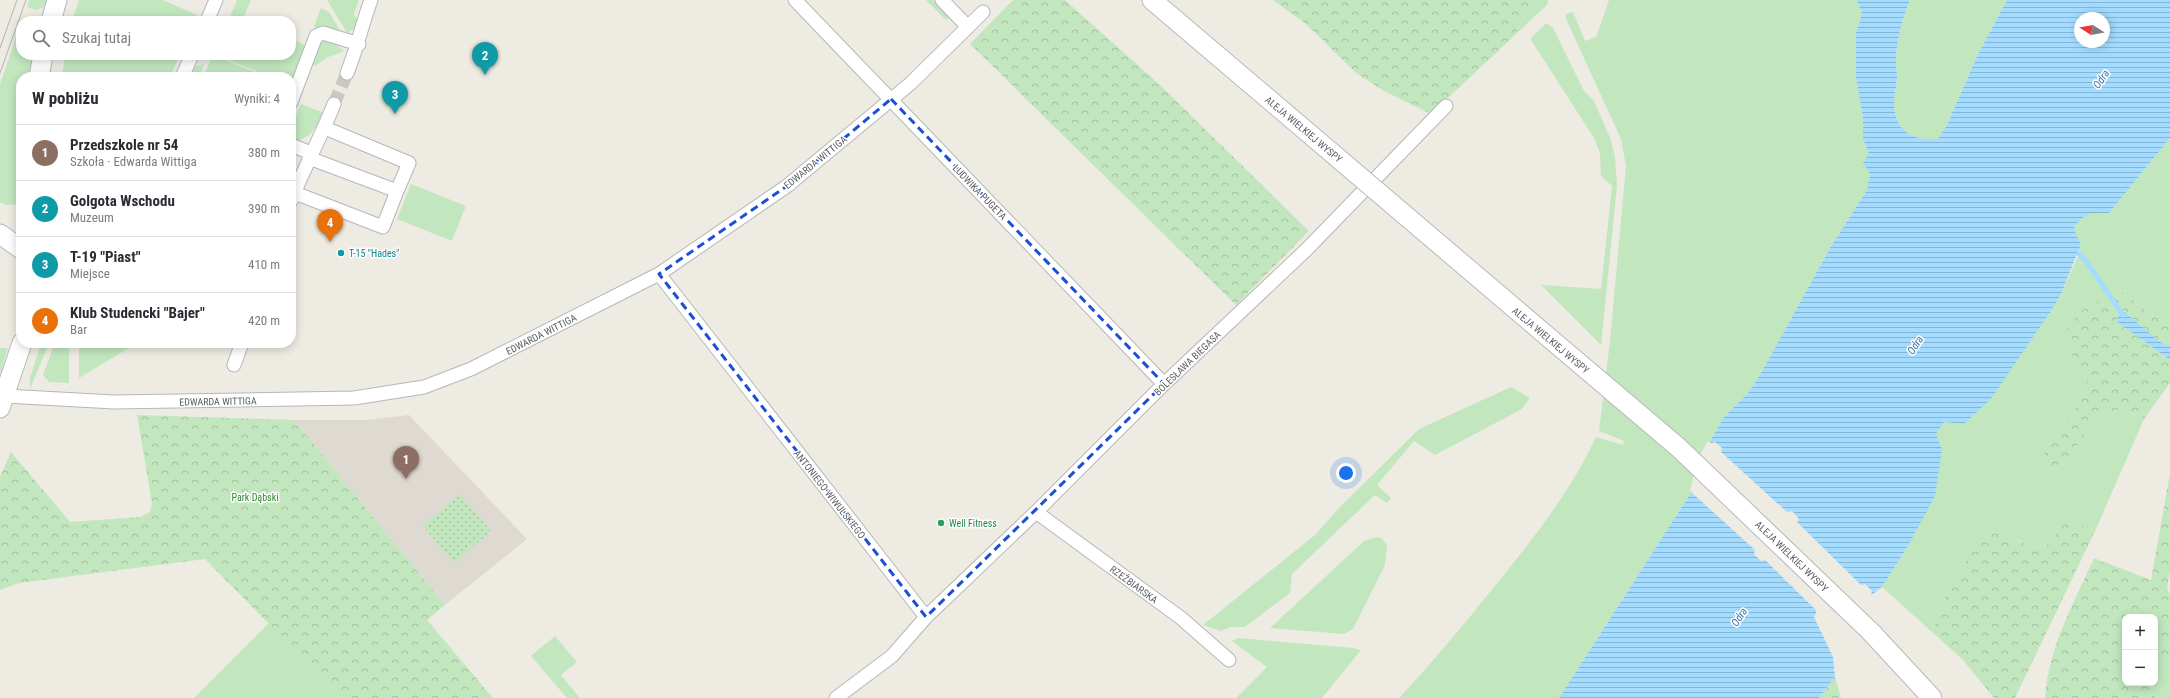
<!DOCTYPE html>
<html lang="pl">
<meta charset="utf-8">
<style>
body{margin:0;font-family:"Roboto Condensed",sans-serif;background:#f7f7f7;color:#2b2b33}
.controls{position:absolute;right:12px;bottom:12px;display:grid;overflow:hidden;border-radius:8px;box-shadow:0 2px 10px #0003}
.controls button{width:36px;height:36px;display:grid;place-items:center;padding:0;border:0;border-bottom:1px solid #e1e1e2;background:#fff;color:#2b2b33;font:20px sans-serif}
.compass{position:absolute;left:2074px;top:12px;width:36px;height:36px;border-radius:50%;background:#fff;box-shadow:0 2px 10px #0003;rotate:281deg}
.you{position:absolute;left:1346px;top:473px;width:14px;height:14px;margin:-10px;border:3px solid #fff;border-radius:50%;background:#1a73e8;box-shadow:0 0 0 6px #1a73e833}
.badge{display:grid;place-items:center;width:26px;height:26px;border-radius:50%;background:#ec302c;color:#fff;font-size:13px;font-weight:700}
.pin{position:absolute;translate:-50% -33px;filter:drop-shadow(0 1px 2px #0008)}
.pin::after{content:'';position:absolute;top:21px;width:14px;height:12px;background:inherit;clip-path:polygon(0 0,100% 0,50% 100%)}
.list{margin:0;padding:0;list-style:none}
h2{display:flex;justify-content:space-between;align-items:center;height:52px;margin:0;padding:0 16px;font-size:17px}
h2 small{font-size:13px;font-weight:400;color:#7c7c81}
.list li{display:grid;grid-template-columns:26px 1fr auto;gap:12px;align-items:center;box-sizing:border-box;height:56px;padding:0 16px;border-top:1px solid #e1e1e2}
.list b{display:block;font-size:15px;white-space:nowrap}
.list p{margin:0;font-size:13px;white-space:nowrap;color:#7c7c81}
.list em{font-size:13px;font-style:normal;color:#7c7c81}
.icon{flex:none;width:22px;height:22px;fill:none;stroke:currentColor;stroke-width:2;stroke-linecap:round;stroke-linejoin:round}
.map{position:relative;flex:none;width:2170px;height:698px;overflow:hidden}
.search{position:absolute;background:#fff;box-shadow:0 2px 10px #0003;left:16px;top:16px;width:280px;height:44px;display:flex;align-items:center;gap:10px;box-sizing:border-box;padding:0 14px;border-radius:16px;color:#7c7c81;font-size:15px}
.panel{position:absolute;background:#fff;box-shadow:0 2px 10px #0003;left:16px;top:72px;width:280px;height:276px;border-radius:16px}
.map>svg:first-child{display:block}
.education{fill:#dfdad1}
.grass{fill:#c2e7bf}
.forest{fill:url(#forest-crowns)}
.park{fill:url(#park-dots)}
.water{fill:url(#water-rules);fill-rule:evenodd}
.pier{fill:#eeebe3}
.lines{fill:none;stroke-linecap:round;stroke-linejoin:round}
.stream{stroke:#a3dcff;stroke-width:5}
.street-tunnel{stroke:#cac8c3;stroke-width:13;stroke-dasharray:13 6;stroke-linecap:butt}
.street-casing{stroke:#b4b7bb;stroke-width:15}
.secondary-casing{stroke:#b5b9be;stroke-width:21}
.street{stroke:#fff;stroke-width:13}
.secondary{stroke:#fff;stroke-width:19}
.tram{stroke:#b2b3b4;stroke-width:1}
.secondary-bridge-casing{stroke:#b5b9be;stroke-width:21;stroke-linecap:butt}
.secondary-bridge{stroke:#fff;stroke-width:19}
.marked{fill:none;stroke:#1d4ed8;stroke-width:3;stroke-dasharray:8 5;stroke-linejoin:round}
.culture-dot{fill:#0f9aa8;stroke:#fff;stroke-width:1.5}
.leisure-dot{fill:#2e9e5b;stroke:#fff;stroke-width:1.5}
.labels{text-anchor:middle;stroke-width:3;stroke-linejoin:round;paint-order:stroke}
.street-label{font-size:10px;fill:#5c6064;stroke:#fff}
.culture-label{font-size:10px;fill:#0d838f;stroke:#fff;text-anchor:start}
.park-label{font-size:10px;fill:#338433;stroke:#fff}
.leisure-label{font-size:10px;fill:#27864d;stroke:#fff;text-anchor:start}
.water-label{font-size:11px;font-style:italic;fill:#3c77aa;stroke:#fff}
</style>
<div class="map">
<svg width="2170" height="698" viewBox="0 0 2170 698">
<defs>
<pattern id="forest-crowns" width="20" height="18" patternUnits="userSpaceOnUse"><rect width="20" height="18" fill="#c2e7bf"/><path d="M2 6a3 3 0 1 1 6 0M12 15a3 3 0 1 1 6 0" fill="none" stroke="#a1bf9f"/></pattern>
<pattern id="park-dots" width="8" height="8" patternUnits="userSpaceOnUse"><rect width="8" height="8" fill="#c2e7bf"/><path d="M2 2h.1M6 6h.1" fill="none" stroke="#a1bf9f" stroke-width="1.8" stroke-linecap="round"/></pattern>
<pattern id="water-rules" width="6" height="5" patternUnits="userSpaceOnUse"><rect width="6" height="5" fill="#a3dcff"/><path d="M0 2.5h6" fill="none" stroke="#88b6d2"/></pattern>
</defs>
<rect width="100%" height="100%" fill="#eeebe3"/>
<!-- education -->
<path class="education" d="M409,415l118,124 -82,66 -151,-185h72z"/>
<!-- grass -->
<path class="grass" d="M29,0h18l-3,7 -8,3 -9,-3z
M79,0h84l34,15 -2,6h-123z
M237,0h14l-8,19 4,2h-19z
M327,0h32l-5,14 4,7 -4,8 -7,4z
M926,0h7l16,17 -3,3z
M1532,0h16l-1,5 -31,29z
M1609,0h248l5,14 -6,19v44l7,41v21l6,15 1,20 -3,16 -37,58 -69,125 -13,20 -24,24 -25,44 -5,27 -135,210h-160c32,-34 62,-70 91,-106 40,-49 79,-98 106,-155l27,8 1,-4 -25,-10 11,-90 16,-175 -5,-27 -55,-120v-5l7,-2 12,29 11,-4z
M1910,0h97l-29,54 -31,71 -9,15c-26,1 -44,-9 -44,-38 0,-8 3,-16 3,-24 0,-6 -1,-12 -1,-18 1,-21 6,-40 14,-60z
M321,8l8,4 13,22 -28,-7z
M21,22v33h12l-4,22h-8v127l-14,1 -7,-3v-118z
M1546,23l7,5 31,63 10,10 17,39 4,17 2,29 -16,159 -60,-60 60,4 11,-103 -11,-10 -1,-23 -6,-15 -63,-98v-2z
M291,39l16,7 -16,37v-6h-20l-55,-22h75z
M323,39l9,2 12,10 -18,7 -11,8 -4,-2 9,-24z
M65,55h115l-10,22h-108z
M213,55l2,1 52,21h-64z
M204,64l-5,13h-13l4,-9z
M301,104l23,9c-7,14 -16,29 -33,28v-12z
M2170,138v190l-51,-38 -44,73 13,21 -9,20 -35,46 -1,11 11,9 16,-13 18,-28 8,-8 20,-11 10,1 18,8 -48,110 -33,-6 -14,21 -17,4 -30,-17 -55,62 -15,39 -50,-45 26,-41 28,-112 8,-12 20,2 87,-113 10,-17 18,-40 -5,-27c11,-15 17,-14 35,-14z
M411,184l55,22 -14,35 -55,-22z
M41,343h8l-19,46v-11z
M55,343l14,5v35l-20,-1 -6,-7z
M79,343h58l-58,35z
M0,348h8l-8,26z
M1511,387l19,11 -8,11 -87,46 -21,-14 -37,44 14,13 -4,5 -12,-8 -83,79 -2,19 -45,34h-14l-10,4 -18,-6 112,-90 24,-27 80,-79z
M1377,537l4,1 6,7 -2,20 -32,64 -9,5 -74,-6 94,-87z
M269,623l73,75h-148z
M555,636l22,26 -16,13 19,23h-13l-36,-42z
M1238,638l115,10 8,2 -39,48h-86l31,-31 -35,-26z
M2155,661l15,1v36h-20v-15h5z"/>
<!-- forest -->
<path class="forest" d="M1013,0h52l94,84 150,147 -73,74 -266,-261z
M1273,0h259l-16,34 -85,80 -47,-23 -28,-18 -50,-49z
M2119,290l51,38v19l-11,-6 -38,-32 -5,12 54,39v23l-26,36 -18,-8 -10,-1 -20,11 -8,8 -18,28 -16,13 -11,-9 1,-11 35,-46 9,-20 -13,-21 -10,-31 14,-20z
M137,415l157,5 151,185 -18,15 66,78h-151l-137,-139 -186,24 -19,7v-113l11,-25 59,70 70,-5 10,-5 2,-9z
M2170,473v98l-3,17 3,6v68l-15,-1v-44h-30v66h28l2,15h-110c3,-50 29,-95 49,-140l57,22z
M2063,523l33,6 -81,169h-21l-31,-38 -31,-28 15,-39 21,-35 18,-22 16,-5 30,17 17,-4z
M1835,677l6,21h-22z"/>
<!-- park -->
<path class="park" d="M460,494l31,37 -37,32 -31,-37z"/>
<!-- water -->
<path class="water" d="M1857,0h53c-8,20 -13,39 -14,60 0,6 1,12 1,18 0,8 -3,16 -3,24 0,29 18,39 44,37l9,-14 31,-71 29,-54h163v138l-61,75c-18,0 -23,-1 -35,14l2,8 5,9 -20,50 -10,17 -61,89 -26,24 -20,-2 -8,12 6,15 -7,47 -27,50 -26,41 -21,16 -37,3 -7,4 -3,7 19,40 2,20 -16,21h-260l135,-210 5,-27 25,-44 24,-24 13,-20 69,-125 37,-58 3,-16 -7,-11 6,-9 -6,-15v-21l-7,-41v-44l6,-19zM2080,18h24v24h-24z
M2121,309l38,32 11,6v13l-54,-39z"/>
<!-- pier -->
<path class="pier" d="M1708,441l3,2 4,-1 7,6 -1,4 66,60 5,-1 7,8 -2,3 64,63 4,-1 7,7 -1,4 2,2 -26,15 -11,2 -12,-6 -6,4 -53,-52 -4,1 -7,-7 1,-4 -65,-59 7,-31z"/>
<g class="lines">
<!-- stream -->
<path class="stream" d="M2079,254l7,7 37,54"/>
<!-- street-tunnel -->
<path class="street-tunnel" d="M334,104l13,-31"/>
<defs>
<path id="street" d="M795,0l369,384
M942,0l26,27
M207,21l9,-21
M347,73c10,-24 15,-49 24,-73
M182,77l10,-22
M291,102l25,-66 7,-3 36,11
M325,128l84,35 -12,28
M291,145l20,8
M295,193l88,34 14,-36 -88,-33
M291,201c13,-33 30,-64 43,-97
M659,274l267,343
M234,365l8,-22
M5,396l109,6 240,-4 70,-11 47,-18 188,-95 128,-88 124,-103 72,-71
M1036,512l145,106 48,42
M836,698l56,-42 34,-39 110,-105 128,-128 142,-134 140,-144"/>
<path id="secondary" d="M1152,0l180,153
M51,21l6,-21
M39,77l4,-22
M0,234l21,15
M1540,330l139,118 192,184 61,66
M0,408l22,-65"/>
</defs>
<!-- street casing -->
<use href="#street" class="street-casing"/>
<!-- secondary casing -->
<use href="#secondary" class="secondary-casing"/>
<!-- street -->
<use href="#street" class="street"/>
<!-- secondary -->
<use href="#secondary" class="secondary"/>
<!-- tram -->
<path class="tram" d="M0,48l17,-48
M0,73l26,-73"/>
<defs>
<path id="secondary-bridge" d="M1332,153l208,177"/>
</defs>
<!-- secondary-bridge casing -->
<use href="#secondary-bridge" class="secondary-bridge-casing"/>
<!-- secondary-bridge -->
<use href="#secondary-bridge" class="secondary-bridge"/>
</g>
<!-- marked area -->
<path class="marked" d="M891,99l273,285 -238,233 -267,-343 128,-88z"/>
<!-- markers -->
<circle class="culture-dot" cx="341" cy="253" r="4"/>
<circle class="leisure-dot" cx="941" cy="523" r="4"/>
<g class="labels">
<!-- street labels -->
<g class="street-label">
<text transform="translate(1304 129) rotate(40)" y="4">ALEJA WIELKIEJ WYSPY</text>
<text transform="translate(815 162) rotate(-39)" y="4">EDWARDA WITTIGA</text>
<text transform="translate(980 192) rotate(46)" y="4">LUDWIKA PUGETA</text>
<text transform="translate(541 334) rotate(-27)" y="4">EDWARDA WITTIGA</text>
<text transform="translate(1551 340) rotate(40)" y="4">ALEJA WIELKIEJ WYSPY</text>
<text transform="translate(1187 363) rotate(-44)" y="4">BOLESŁAWA BIEGASA</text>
<text transform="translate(218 401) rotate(-1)" y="4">EDWARDA WITTIGA</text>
<text transform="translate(830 494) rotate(52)" y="4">ANTONIEGO WIWULSKIEGO</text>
<text transform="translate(1792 556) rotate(44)" y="4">ALEJA WIELKIEJ WYSPY</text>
<text transform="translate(1134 584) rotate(36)" y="4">RZEŹBIARSKA</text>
</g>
<!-- culture labels -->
<g class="culture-label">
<text x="349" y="257">T-15 "Hades"</text>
</g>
<!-- park labels -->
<g class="park-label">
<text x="255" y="501">Park Dąbski</text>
</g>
<!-- leisure labels -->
<g class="leisure-label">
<text x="949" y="527">Well Fitness</text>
</g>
<!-- water labels -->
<g class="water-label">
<text transform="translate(2101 79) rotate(-55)" y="4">Odra</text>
<text transform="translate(1915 345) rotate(-57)" y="4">Odra</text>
<text transform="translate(1739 617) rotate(-57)" y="4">Odra</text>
</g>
</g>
</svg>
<div class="controls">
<button>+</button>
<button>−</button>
</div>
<svg class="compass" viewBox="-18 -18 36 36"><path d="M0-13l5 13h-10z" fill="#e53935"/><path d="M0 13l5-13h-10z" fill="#7c7c81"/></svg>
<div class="you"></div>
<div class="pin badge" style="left:406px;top:479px;background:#8d6e63">1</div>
<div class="pin badge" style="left:485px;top:75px;background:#0f9aa8">2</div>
<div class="pin badge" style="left:395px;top:114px;background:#0f9aa8">3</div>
<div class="pin badge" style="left:330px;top:242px;background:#e8710a">4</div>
<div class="search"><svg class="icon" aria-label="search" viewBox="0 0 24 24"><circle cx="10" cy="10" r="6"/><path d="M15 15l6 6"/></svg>Szukaj tutaj</div>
<section class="panel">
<h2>W pobliżu<small>Wyniki: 4</small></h2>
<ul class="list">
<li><span class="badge" style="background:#8d6e63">1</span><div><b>Przedszkole nr 54</b><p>Szkoła · Edwarda Wittiga</p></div><em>380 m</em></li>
<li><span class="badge" style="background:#0f9aa8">2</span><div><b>Golgota Wschodu</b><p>Muzeum</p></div><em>390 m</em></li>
<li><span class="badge" style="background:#0f9aa8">3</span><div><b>T-19 &quot;Piast&quot;</b><p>Miejsce</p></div><em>410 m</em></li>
<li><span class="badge" style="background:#e8710a">4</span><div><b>Klub Studencki &quot;Bajer&quot;</b><p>Bar</p></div><em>420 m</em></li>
</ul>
</section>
</div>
